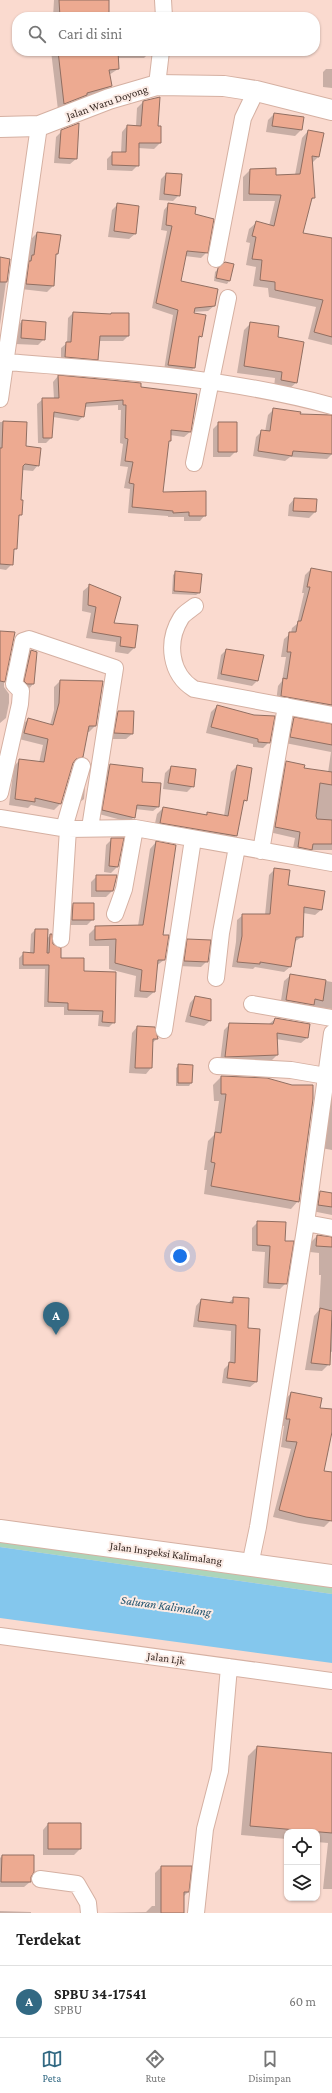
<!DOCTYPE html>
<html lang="id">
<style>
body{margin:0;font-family:"Crimson Pro",serif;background:#f6f6f6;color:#222}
.controls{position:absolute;right:12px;bottom:12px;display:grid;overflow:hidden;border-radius:8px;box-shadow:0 1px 3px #0004}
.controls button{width:36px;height:36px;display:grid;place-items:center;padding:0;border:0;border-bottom:1px solid #e0e0e0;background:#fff;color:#222;font:20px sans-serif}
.you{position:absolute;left:180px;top:1256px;width:14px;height:14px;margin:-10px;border:3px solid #fff;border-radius:50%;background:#1a73e8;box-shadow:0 0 0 6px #1a73e833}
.badge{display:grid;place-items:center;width:26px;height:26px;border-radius:50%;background:#326983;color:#fff;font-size:13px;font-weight:700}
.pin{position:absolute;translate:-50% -33px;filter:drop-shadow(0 1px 2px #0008)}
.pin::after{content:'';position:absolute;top:21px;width:14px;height:12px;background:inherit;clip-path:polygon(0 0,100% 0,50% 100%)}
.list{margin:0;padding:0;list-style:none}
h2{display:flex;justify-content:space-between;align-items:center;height:52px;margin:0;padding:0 16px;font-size:17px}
h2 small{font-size:13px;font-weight:400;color:#767676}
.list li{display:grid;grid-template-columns:26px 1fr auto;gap:12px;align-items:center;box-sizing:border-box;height:72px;padding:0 16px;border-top:1px solid #e0e0e0}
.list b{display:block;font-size:15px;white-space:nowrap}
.list p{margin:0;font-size:13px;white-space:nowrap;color:#767676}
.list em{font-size:13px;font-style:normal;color:#767676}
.icon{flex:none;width:22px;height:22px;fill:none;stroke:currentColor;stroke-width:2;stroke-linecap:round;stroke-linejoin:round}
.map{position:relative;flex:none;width:332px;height:1913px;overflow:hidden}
.search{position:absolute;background:#fff;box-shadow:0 1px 3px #0004;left:12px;right:12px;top:12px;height:44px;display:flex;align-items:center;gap:10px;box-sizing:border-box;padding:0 14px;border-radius:16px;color:#767676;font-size:15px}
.sheet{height:124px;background:#fff}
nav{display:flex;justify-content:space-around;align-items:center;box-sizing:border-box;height:56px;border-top:1px solid #e0e0e0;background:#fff;font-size:11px;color:#767676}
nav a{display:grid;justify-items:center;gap:2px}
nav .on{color:#326983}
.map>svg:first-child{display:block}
.green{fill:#acd5ba}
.water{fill:#84c7ed}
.shadow{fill:#0003}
.building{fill:#edaa91;stroke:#916f62}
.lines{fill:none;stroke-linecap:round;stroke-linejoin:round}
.minor-casing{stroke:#d5b0a2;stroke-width:18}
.tertiary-casing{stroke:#d5b0a2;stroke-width:22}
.primary-casing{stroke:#d5b0a2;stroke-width:24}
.minor{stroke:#fff;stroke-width:16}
.tertiary{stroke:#fff;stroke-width:20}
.primary{stroke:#fff;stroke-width:22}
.labels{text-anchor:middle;stroke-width:4;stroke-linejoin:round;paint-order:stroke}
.street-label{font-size:11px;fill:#342620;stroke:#fbebe5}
.water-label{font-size:12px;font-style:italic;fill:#1e526c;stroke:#fbebe5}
</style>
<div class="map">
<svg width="332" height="1913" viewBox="0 0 332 1913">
<rect width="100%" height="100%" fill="#fadacf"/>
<!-- green -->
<path class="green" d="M0,1531l332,45v18l-332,-47z"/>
<!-- water -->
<path class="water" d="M0,1547l332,47v69l-332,-45z"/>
<!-- shadow -->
<path class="shadow" d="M54,0h54v17h-55z
M51,51h100l-7,7h-27l1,11 -9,6 2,11 -6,6 -47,18z
M326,69h6v19l-9,-1v-15z
M143,102l14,25 3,16 -6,6 -16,-1v17l-6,6 -25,-1v-11l6,-6h8l1,-21 5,-6h9l1,-18z
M274,114l29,4 -2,12 -6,6 -29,-4 2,-12z
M62,131l14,28 -6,5 -16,-1 2,-26z
M308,131l10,26 -7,7 3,34 -4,3 -8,33 30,5v106l-24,-6 8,-32 -47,-10 -1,-9 -15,-2 3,-19 -10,-2 4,-22 -4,-1 3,-13 7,-6 13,3 6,-25h-32v-24l7,-7 25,6 20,-1 7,-37z
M166,174l13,21 -6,6 -14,-1 2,-21z
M118,204l17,30 -6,5 -21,-2 4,-27z
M169,204l24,11 14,37 -6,6 -16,-2 -5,26 34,24 -6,5 -15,1 8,24 -4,4 -3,28 -5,5 -25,-3 9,-55 -21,-7 15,-77 -6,-1 3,-20z
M37,233l20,21 -2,2 -2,30 -6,6 -26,-3 11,-51z
M0,258l9,2 -9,65z
M218,269l11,12 -2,3 -13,-3 1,-9z
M73,313l55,23 -5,5h-24l-2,18 -5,5 -31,-3v-13l6,-5 1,-25z
M22,321l22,18 -6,6 -23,-1 2,-17z
M251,323l26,15 20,44 -8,7 -15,-2 1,-9 -38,-5 7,-43z
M58,376l82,12 50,44 -6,5 -14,-2v5l-3,3 -6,50 44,22 -5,6h-16v-4h-16v-1l-40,-3 2,-24 -6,-1 4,-21 -8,-1 3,-22 -3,-1 1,-33h-3v-5l-33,2 -1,9 -6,5 -25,-4 -2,21 -5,5h-8l-1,-39 6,-5h11l-1,-17z
M274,409l25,6 33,1v38l-5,5 -37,-2 -5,4 -32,-5 3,-19 6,-6 3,1 3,-17z
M0,422h26l-1,25 13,18 -5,6 -11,-1 -3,31 2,13 -3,4 -2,30 -3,3 -1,13 -6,6 -6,-1z
M219,423l17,28 -6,6h-17v-28z
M294,499l22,1 -1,12 -6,6 -21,-2 1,-11z
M311,569l21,4v141l-56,-12 2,-16 4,-5 4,-24h-5l3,-18 7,-6 1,-5 5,-4 7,-31h-2l3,-18z
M176,572l23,21 -3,2 -24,-1 1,-19z
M89,586l23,38 22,24 -6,6 -13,-2 1,-10 -30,-4 5,-25 -9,-2 1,-20z
M0,633h13l-9,49v5l5,7v9l-3,15 -6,5z
M226,650l31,31 -5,5 -35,-7 4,-24z
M31,651l2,33 -5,6 -7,-1 4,-32z
M60,681l35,45 -6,6h-2l-5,24 -10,8 -12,40 -6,6 -23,-5 -3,3 -19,-3 5,-39 6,-6 19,3 4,-18 -24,-6 3,-13 6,-7 22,6 4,-15v-23z
M217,706l52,36 -6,6 -10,-1v-3l-47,-11 5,-21z
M118,712l14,22 -6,5h-17l3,-21z
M294,719l38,6v125h-21l-6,5 -13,-2 3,-15 -26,-6 11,-64 7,-6 16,7 25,4 3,-21 -46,-9 3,-18z
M110,765l30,18 18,24 -5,4 -18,-2 -1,8 -5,5 -30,-8 7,-44z
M237,766l9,34 -4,4 -6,32 -6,6 -76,-14 3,-14 6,-6 42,7 3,-2 16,3 7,-44z
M171,767l22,19 -6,6 -24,-3 2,-16z
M85,787l-1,12 -4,3 4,-14z
M112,839l5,28 -6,6 -7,-1 2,-27z
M156,842l8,118 -8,6 -2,26 -7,6 -13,-1 2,-21 -27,-7v-23h-20v-12l7,-7 42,-1 12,-77z
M275,869l12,16 37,7 -3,18 -6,5 -12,-2 -1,24 -8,5 -4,25 -6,5 -29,-5 -2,2 -21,-2 4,-25 1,-22 6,-5h22l4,-40z
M97,876l15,15 -6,6h-15v-15z
M73,904l20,15 -6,6h-21l1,-15z
M35,930l12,9 3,-4 2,9 8,15 23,13 31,50 -5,5 -11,-1 1,-11h-35v-8h-20l1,-38h-26v-11l5,-5h6l1,-19z
M188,940l19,21 -6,6 -22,-1 3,-20z
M291,975l41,7v27l-21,-3 -5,5 -26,-4 4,-26z
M195,997l15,24 -6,5 -19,-4 5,-19z
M275,1019l32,19 -6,5 -25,-4 1,16 -6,6 -51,1 4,-32 6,-6h39z
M137,1027l20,12 -5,4 -1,25 -5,6 -17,-1 3,-40z
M179,1065h13l-1,18 -2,3h-13v-18z
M221,1077l77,124 -7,8 -87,-15 3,-24h-3l4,-29 6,-6 5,-34h-5l-1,-16z
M332,1095v55l-11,-2 6,-48z
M320,1192l12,2v21l-20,-4 2,-13z
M258,1222l26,20 2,41 -6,6 -17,-1 2,-36 -13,-1v-23z
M317,1236l15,2v114l-3,-1v13l-7,7 -17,-1 9,-54 5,-6 2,-35h-2v-22l-9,-1 1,-10z
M234,1298l13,31 9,53 -6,5 -28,-4 2,-14 6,-6 1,-32 -38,-4 3,-21 5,-6 27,3z
M291,1393l27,16 14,1v17l-9,44 9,2v38l-1,9 -7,7 -25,-4 -26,-6 18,-68 -10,-2 3,-21 -4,-1 5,-25z
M257,1747l75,7v135h-9l5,-46 -11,-1v-10h-30v7l-46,-4 7,-79z
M48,1824l32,25 -6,6h-31v-25z
M2,1856h31l-3,26 -6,5h-24v-29z
M161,1867h29l-2,25 -5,5v16h-85l48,-1 6,-6h3v-33z
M0,1911l31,1v1h-31z"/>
<!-- building -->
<path class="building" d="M59,0h50v17h-49z
M58,51h60l1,18 -10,1 3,16 -25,7v2l-23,9z
M160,97l-2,29h3v17h-22v23l-27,-1v-13h14l1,-27 14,1 2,-25z
M274,113l30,4 -2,13 -30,-4z
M79,123l-2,36 -18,-1 2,-28z
M308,130l16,3 -5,24 -7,-1 3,42h-3l-9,35 29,5v99l-18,-5 9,-32 -48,-10v-8l-15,-2 2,-20 -10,-1 4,-22 -4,-1 4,-15 18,5 7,-31 -32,-1 1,-25 26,-1v7l24,-1z
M166,173l16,1 -2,22 -16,-2z
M117,203l22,3 -3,28 -22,-3z
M168,203l28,4 -1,7 19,5 -6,34 -21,-2 -6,30 37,8 -3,17 -20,2 -1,5 12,2 -4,22 -3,-1 -4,32 -27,-3 10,-55 -22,-7 16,-77 -6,-1z
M37,232l24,3 -3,19h-2l-2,32 -28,-2 3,-23h2l1,-6h2z
M0,257l10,2 -3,23h-7z
M225,262l9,2 -4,17 -14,-3 2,-10z
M73,312l38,2v-1h18v23h-29l-2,24 -33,-3 1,-15h5z
M22,320l24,2 -1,18 -24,-2z
M250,322l29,4 -1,11 26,5 -7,41 -16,-3 1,-8 -38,-6z
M58,375l83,8v4l56,7 -6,38 -20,-2v11h-2l-6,51 43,-1v25h-17v-4l-16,1v-2l-41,-4 2,-23 -5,-1 4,-21 -8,-1 3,-22 -3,-1 1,-33h-3v-5l-37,3 -2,14 -30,-5 -2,26h-9l-1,-40h17z
M273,408l28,4 -1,2 32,1v39l-39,-3 -1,5 -34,-5 3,-21 9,1z
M3,421l24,1 -1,24 15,2 -2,18 -14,-2 -2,2 -2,34h2l-1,15h-3l-2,34h-3l-1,16 -13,-1v-116h2z
M218,422h19v30h-19z
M294,498l23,1 -1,13 -23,-1z
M311,568l21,4v133l-51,-9 2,-18 4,1 4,-27h-4l2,-20h7l2,-11h3l9,-34h-3z
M175,571l27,3 -2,19 -26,-2z
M89,584l32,13 -7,26 24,2 -3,23 -15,-2 1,-9 -29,-5 4,-25 -8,-2z
M0,631l15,1 -10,50 -5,-1z
M226,649l38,6 -6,26 -37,-7z
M31,650l6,2 -3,32h-7l-3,-3z
M60,680l43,1 -7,45h-7l-6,31 -7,2 -3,4 -12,41 -26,-6v4l-20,-3 4,-40 25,3 4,-23 -24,-6 4,-15 25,7 6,-22z
M217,705l37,10 21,1 -5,27 -12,-1v-3l-47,-12z
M118,711h16l-1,23 -19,-1z
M294,717l38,7v21l-42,-8z
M286,761l19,4 -1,3 28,4v13l-12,-2 -4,33 1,3 15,1v24h-19l-1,6 -14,-3 2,-15 -25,-5z
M110,764l33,4 -1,14 19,1 -2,24 -22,-2 -2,13 -33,-8z
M237,765l15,3 -5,33 -3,-1 -7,36 -77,-13 3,-16 44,8v-3l21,4z
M171,766l25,3 -2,18 -26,-4z
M111,838h13l-6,29 -9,-1z
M156,841l20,4 -13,90h6l-4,25h-7l-3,32 -15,-1 2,-21 -27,-7 1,-24 -21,1v-14l48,-1z
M274,868l16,2 -2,15 37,6 -3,19 -18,-3 -1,30h-7l-5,30 -31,-5v2l-23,-2 5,-26v-22h28z
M96,875h21l-4,16h-17z
M73,903h21v17h-22z
M35,929h13l-1,24h2l1,-19h2l1,10 8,4v10h23v13l32,1 -1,51 -13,-1 1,-11 -35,-1v-7l-20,-1 1,-37h-26v-13l11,1z
M187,939l24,1 -3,22 -24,-1z
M290,974l36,6 -3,21 -8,-2 -1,6 -28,-5z
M195,996l16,3v22l-21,-5z
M275,1018l35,6 -2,14 -31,-5 1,22 -53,2 4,-34 44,1z
M137,1026l18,1 3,12h-5l-1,29h-17z
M178,1064l15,1 -1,18h-14z
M221,1076l46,2 25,7h21v14l-14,103 -88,-16 4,-23 -4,-1 4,-30 6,1 5,-39h-5z
M320,1191l12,2v14l-14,-2z
M257,1221l29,1 -1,19h9l-7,43 -19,-1 2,-37 -13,-1z
M317,1235l15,2v10l-16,-1z
M233,1297l16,1 -1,30 12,1 -3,53 -30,-4 2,-16 6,1 1,-38 -38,-4 3,-22 32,4z
M320,1308l12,3 -2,54 -19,-2z
M291,1392l31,6 -2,10 12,1v23l-8,39 8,1v49l-26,-4 -27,-7 18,-68 -11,-1 4,-22h-4z
M257,1746l75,7v80l-82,-7z
M48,1823h33v26h-33z
M2,1855h32v17l-3,5v5h-30z
M161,1866h31l-3,26h-5v21h-23z"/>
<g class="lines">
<defs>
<path id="minor" d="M163,0l1,17
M157,85l4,-34
M216,259l27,-141 13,-27
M6,362c109,8 220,15 326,44
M0,399l39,-273
M194,463l34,-165
M195,606c-5,4 -11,7 -14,12 -15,24 -11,56 13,71l138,26
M0,793l20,-89 1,-13 -7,-7 9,-43 6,-2 86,29 -25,160
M0,818l68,11 67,-1 197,35
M64,828l18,-62
M261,851l25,-145
M115,914l9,-25 11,-61
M61,939l7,-110
M216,978l5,-45 16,-86
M252,1004l80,14
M164,1030l29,-191
M217,1066l74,4 35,6
M306,1223l26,5
M250,1565l8,-38 48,-304 26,-190
M0,1636l332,45
M40,1879l37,5 11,19 1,10
M196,1913l9,-84 15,-58 9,-104"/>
<path id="tertiary" d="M0,127l39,-1 70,-27 48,-14 67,1 32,5 76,19"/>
<path id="primary" d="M0,1531l332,45"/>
</defs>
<!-- minor casing -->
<use href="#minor" class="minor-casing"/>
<!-- tertiary casing -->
<use href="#tertiary" class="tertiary-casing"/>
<!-- primary casing -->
<use href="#primary" class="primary-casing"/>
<!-- minor -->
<use href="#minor" class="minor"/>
<!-- tertiary -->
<use href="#tertiary" class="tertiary"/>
<!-- primary -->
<use href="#primary" class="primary"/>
</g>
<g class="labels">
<!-- street labels -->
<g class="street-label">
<text transform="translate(107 102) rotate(-19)" y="4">Jalan Waru Doyong</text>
<text transform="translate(166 1553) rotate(8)" y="4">Jalan Inspeksi Kalimalang</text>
<text transform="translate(166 1658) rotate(8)" y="4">Jalan Ljk</text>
</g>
<!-- water labels -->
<g class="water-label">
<text transform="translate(166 1606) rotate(8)" y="4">Saluran Kalimalang</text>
</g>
</g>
</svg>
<div class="controls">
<button><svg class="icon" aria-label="locate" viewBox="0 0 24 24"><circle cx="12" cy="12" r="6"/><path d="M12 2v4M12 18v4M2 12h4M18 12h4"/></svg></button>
<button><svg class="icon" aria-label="layers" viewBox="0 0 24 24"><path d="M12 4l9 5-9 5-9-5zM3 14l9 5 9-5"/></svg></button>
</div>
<div class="you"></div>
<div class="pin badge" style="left:56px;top:1335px">A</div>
<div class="search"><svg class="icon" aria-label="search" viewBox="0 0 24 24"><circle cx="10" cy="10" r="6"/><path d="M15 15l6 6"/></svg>Cari di sini</div>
</div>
<section class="sheet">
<h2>Terdekat<small></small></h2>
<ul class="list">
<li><span class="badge">A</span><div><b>SPBU 34-17541</b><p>SPBU</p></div><em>60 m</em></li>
</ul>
</section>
<nav>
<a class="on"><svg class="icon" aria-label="map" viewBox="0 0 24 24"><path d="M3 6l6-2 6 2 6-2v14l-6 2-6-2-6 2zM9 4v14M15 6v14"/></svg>Peta</a>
<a><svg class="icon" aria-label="directions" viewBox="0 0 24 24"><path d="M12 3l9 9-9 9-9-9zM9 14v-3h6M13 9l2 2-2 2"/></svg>Rute</a>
<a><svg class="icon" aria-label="saved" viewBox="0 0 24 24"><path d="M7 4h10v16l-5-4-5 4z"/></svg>Disimpan</a>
</nav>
